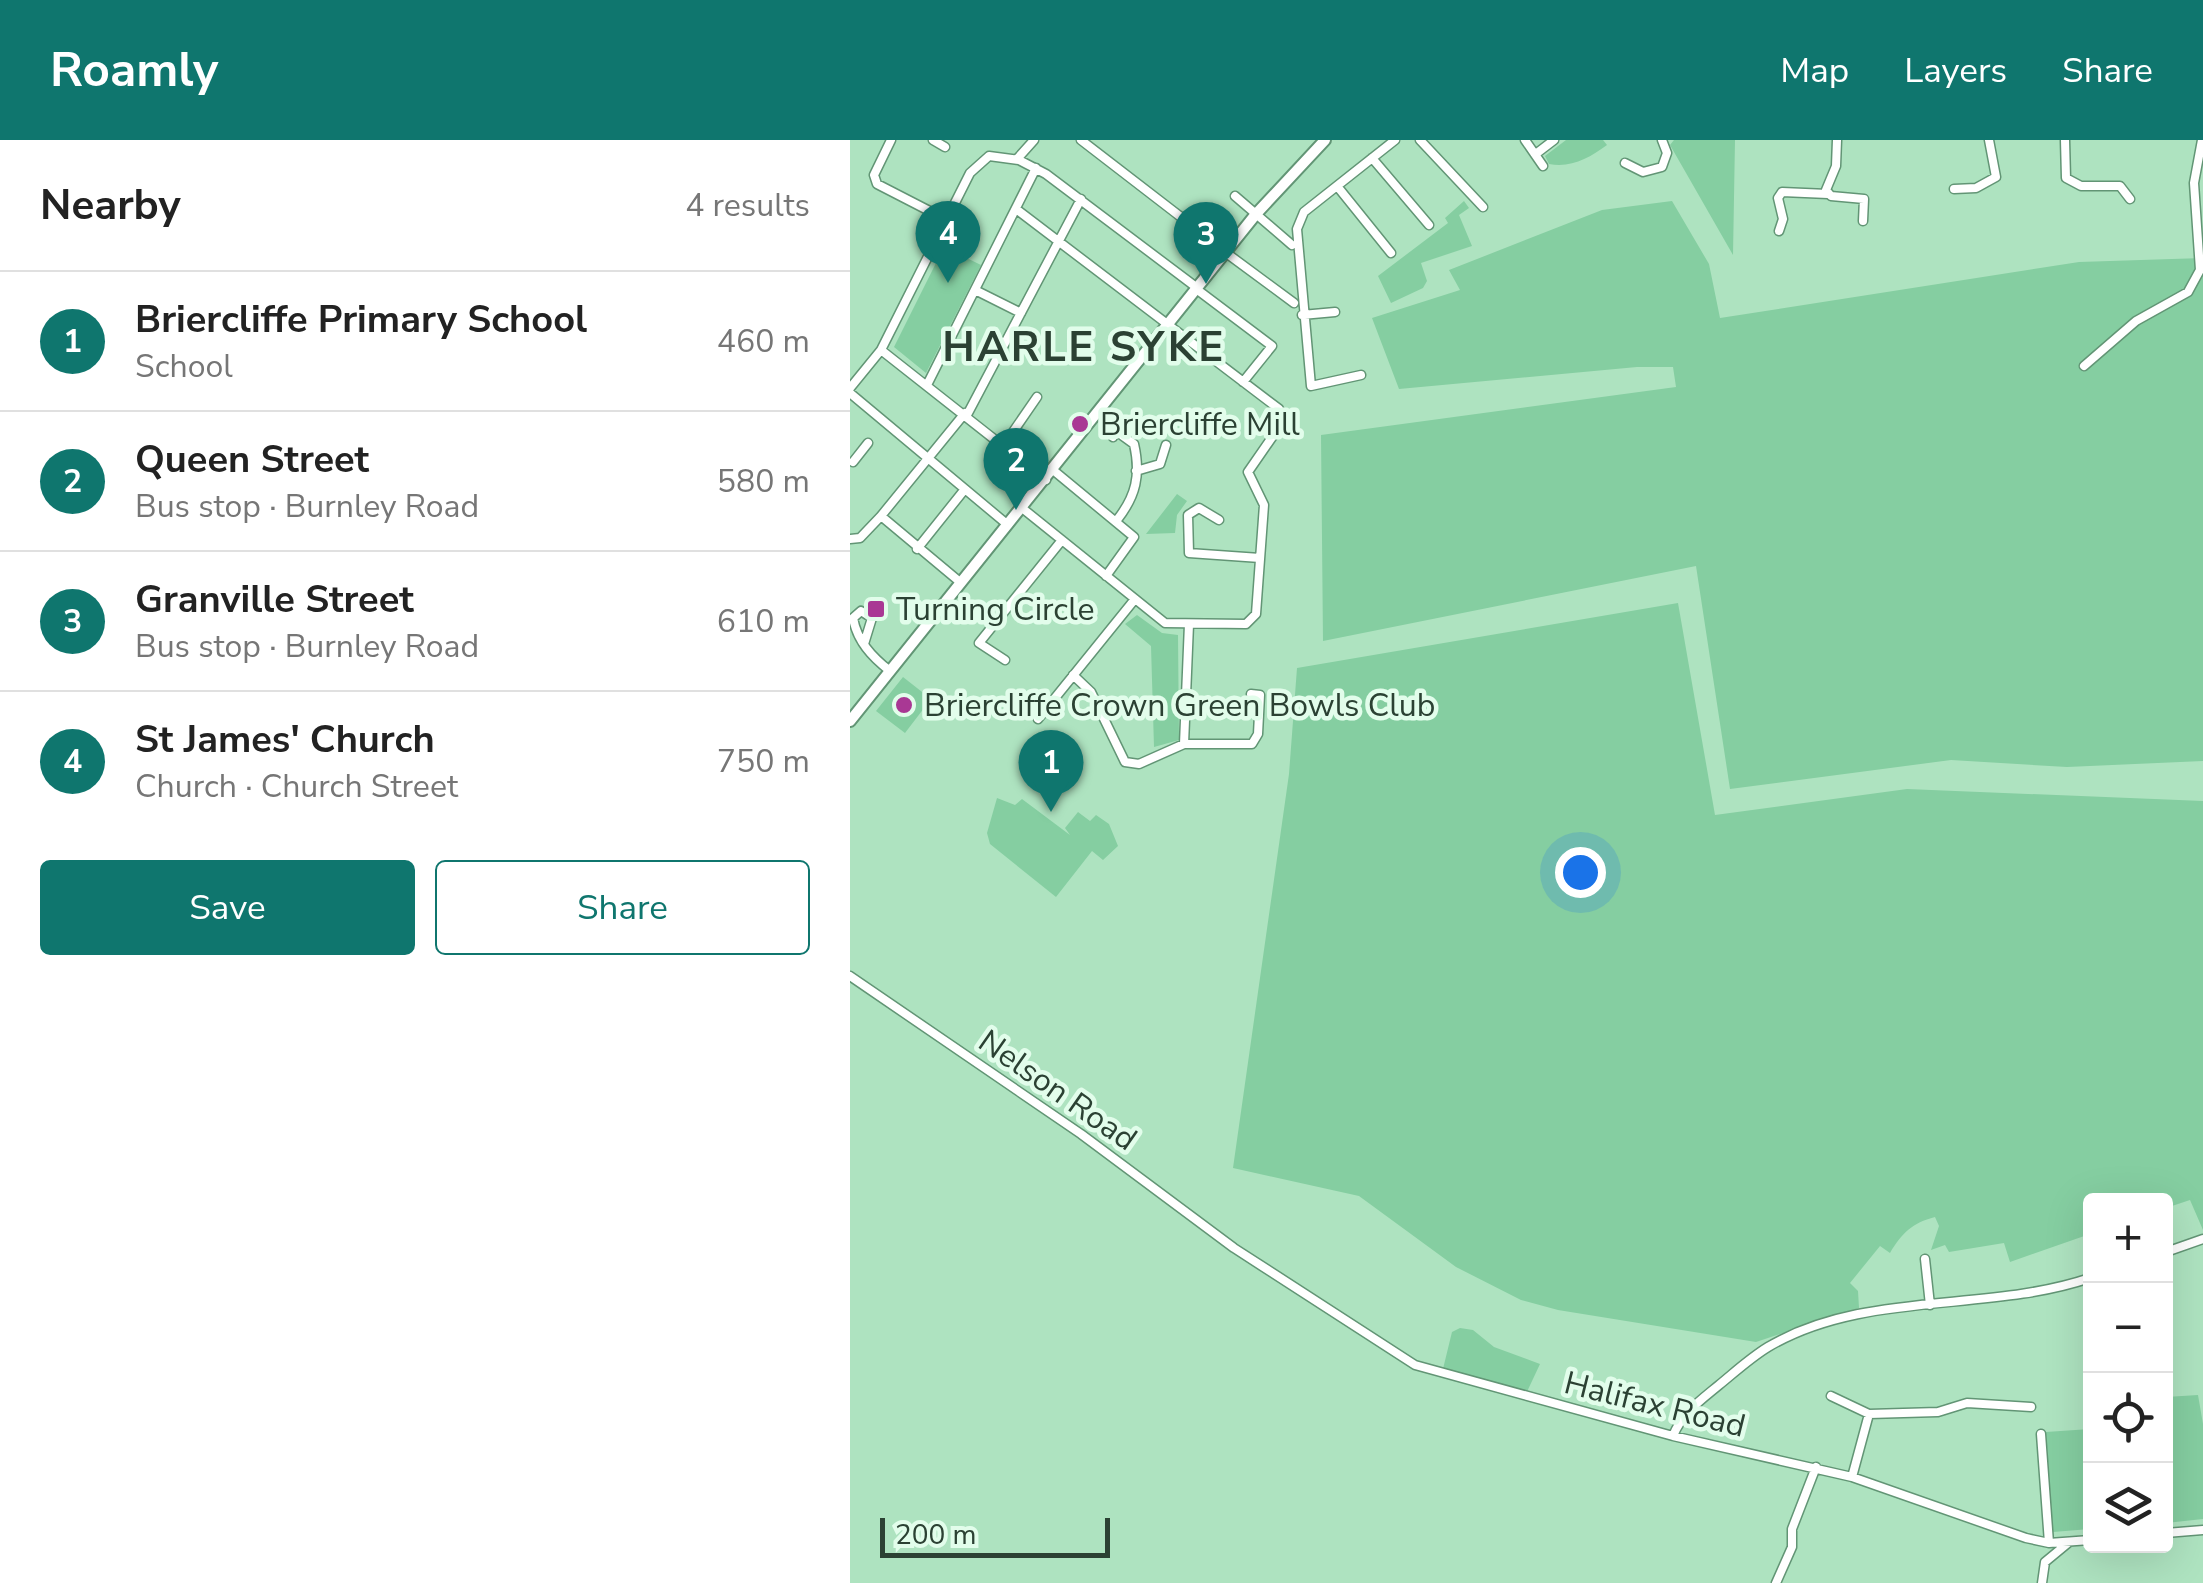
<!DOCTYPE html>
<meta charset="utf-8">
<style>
body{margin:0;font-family:"Nunito Sans",sans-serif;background:#f6f6f6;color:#222}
.controls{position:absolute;right:30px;bottom:30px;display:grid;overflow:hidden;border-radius:10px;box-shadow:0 10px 40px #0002}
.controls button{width:90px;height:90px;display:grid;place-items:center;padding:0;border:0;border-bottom:2px solid #e0e0e0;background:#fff;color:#222;font:50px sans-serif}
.scale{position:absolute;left:30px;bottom:25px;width:230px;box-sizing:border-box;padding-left:10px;border:5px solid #2b4133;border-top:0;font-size:28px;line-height:35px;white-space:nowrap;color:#2b4133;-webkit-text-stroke:8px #e2fdeb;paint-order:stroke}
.you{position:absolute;left:730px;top:732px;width:35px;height:35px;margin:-25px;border:8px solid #fff;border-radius:50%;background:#1a73e8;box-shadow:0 0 0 15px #1a73e833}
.badge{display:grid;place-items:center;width:65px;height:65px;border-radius:50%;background:#0f766e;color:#fff;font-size:32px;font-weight:700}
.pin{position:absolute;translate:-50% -82px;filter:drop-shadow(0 2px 5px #0008)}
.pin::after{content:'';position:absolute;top:52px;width:35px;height:30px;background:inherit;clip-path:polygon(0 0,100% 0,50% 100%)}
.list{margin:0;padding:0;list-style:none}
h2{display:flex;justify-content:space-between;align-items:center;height:130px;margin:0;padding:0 40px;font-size:42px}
h2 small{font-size:32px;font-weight:400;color:#767676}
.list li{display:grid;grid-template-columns:65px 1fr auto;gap:30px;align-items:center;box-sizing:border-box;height:140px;padding:0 40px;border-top:2px solid #e0e0e0}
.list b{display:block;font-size:38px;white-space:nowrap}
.list p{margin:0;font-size:32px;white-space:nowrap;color:#767676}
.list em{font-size:32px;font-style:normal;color:#767676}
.actions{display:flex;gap:20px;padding:30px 40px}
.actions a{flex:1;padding:22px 0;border:2px solid #0f766e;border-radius:10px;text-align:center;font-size:35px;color:#0f766e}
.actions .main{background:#0f766e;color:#fff}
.icon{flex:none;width:55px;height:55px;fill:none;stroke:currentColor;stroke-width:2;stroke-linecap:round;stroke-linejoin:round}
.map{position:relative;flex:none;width:1353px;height:1443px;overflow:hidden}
header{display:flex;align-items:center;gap:60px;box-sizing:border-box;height:140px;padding:0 50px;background:#0f766e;color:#fff}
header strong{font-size:48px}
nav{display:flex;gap:55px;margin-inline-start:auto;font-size:35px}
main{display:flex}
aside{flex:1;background:#fff}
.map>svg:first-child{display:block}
.green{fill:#85cea1}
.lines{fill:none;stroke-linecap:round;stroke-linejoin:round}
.minor-casing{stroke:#629575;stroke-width:11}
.tertiary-casing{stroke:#629575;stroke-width:14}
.minor{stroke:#fff;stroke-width:8}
.tertiary{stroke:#fff;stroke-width:10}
.poi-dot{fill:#a93894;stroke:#e2fdeb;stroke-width:4}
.labels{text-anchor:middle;stroke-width:9;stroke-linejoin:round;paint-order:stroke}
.poi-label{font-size:32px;fill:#2b4133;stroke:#e2fdeb;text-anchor:start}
.street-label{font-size:32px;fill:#2b4133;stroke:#e2fdeb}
.district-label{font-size:42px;font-weight:bold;letter-spacing:2.5px;fill:#2b4133;stroke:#e2fdeb}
</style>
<header>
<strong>Roamly</strong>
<nav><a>Map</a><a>Layers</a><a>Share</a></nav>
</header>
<main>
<aside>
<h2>Nearby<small>4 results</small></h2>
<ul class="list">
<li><span class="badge">1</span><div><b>Briercliffe Primary School</b><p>School</p></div><em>460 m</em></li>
<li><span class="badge">2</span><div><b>Queen Street</b><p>Bus stop · Burnley Road</p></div><em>580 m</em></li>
<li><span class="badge">3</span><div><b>Granville Street</b><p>Bus stop · Burnley Road</p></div><em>610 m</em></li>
<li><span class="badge">4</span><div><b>St James' Church</b><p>Church · Church Street</p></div><em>750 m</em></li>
</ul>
<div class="actions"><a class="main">Save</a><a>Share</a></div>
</aside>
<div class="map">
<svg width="1353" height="1443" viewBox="0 0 1353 1443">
<rect width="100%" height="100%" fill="#aee3c0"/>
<!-- green -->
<path class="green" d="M716,0h37l4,5c-18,13 -35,23 -58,19l-4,-8z
M824,0h61l-2,115 -63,-110z
M614,61l5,7 -10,7 13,31 -51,17 6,18 -4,7 -32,15 -13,-27 70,-53 -3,-5z
M822,61l37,63 11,54 359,-56 124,-4v503l-136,6 -116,-7 -221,29 -34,-223 -373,75 -2,-206 355,-48 -3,-20h-36l-238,22 -27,-71 88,-28 -11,-20 153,-60z
M94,107l37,18 -55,108 -32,-26z
M327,354l10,7 -10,14 -2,18 -29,1z
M828,463l37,212 192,-26 296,12v429l-13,-30 -24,8v-8h-76v34l-80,28 -6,-19 -55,9 -4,-7 -14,5 8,-24 -4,-9c-23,6 -33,16 -45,36l-10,-7 -30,37 8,8 1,17 -103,34 -198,-32 -37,-10 -65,-33 -97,-71 -126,-28 56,-394 8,-106z
M287,475l25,18 16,2 1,105 -25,7 -3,-101 -26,-22z
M53,537l28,22 -26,34 -29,-22z
M147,658l18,7 7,-6 48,36 -5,-7 13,-16 12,9 6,-6 13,9 9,22 -15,14 -11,-9 -36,46 -66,-53 -3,-11z
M610,1188l13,2 21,17 46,17 -15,32 -83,-23 10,-41z
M1348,1255l5,29v95l-37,4v-126z
M1240,1289v100l-37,3 -7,-100z"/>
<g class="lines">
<defs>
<path id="minor" d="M41,0l-17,35 3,9 70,36
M83,0l12,7
M231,0l144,111
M570,0l63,67
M675,0l18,26
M987,0l-1,26 -10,24 5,6 33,3 -1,22
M1215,0l1,38 15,8h39l10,13
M687,13l17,-13
M522,18l57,67
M167,19l17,-19
M775,23l18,9 19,-5 5,-14 -5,-13
M487,46l54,67
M1104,49l22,-1 20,-11 -7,-37
M385,56l57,49
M166,69l263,200 5,11 -36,52 16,33 -8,109 -10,10 -81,-1 -143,-115
M929,91l4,-12 -5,-21 4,-6 46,2
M375,112l69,51
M345,148l77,58 -29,36
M125,150l46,23
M452,175l33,-3
M31,210l165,130
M1234,226l52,-45 52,-29 12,-22 -6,-87 8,-43
M511,235l-50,11 -14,-157 7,-17 91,-72
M78,243l108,-215
M0,248l31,-38 89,-177 19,-17 30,4 27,14 150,113
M0,253l158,132
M117,275l114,-216
M263,297l3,-6 18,13c7,31 2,52 -17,76
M154,305l33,-48
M3,322l15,-19
M203,330l81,67 -28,39
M286,331l24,-7 6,-19
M369,380l-20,-12 -11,7 1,38 71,5
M0,399l10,-1 21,-22
M67,409l48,-60
M110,442l-79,-66 84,-103
M14,504l8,-26 -11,-7 -8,7c4,23 19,39 37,53
M155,520l-26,-17 83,-103
M223,535l18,17 34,70 14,2 45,-20 5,-120
M188,579l97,-120
M334,604h68l6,-10 2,-39 -9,-1
M0,836l231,158 153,114 181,117 258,71 179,41 174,61 23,5 41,-3
M1316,1112l37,-13
M1075,1119l5,46
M981,1256l38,18 -17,63
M1019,1274l69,-2 29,-9 64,4
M1191,1294l8,109
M823,1296c9,-23 28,-36 46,-51 16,-13 31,-27 49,-38 96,-57 219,-34 322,-69
M1316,1393l37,-3
M926,1443l16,-36v-18l24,-62
M1192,1443l3,-21 23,-19"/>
<path id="tertiary" d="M0,581l406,-507 69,-74"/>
</defs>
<!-- minor casing -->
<use href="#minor" class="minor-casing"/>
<!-- tertiary casing -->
<use href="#tertiary" class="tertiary-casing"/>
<!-- minor -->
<use href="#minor" class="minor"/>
<!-- tertiary -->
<use href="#tertiary" class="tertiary"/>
</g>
<!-- markers -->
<g class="poi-dot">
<circle cx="230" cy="284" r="10"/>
<rect x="16" y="459" width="20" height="20" rx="5"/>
<circle cx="54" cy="565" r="10"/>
</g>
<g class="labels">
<!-- poi labels -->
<g class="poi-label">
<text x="250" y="295">Briercliffe Mill</text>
<text x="46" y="480">Turning Circle</text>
<text x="74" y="576">Briercliffe Crown Green Bowls Club</text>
</g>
<!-- street labels -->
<g class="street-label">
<text transform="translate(208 950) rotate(35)" y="11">Nelson Road</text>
<text transform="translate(805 1264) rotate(14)" y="11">Halifax Road</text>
</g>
<!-- district labels -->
<g class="district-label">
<text x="234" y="221">HARLE SYKE</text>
</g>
</g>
</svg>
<div class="controls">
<button>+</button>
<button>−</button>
<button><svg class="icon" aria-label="locate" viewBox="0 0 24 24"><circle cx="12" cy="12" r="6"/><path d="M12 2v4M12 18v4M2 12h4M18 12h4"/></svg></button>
<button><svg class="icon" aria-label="layers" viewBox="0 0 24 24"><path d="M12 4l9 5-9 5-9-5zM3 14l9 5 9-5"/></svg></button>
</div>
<div class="scale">200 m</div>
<div class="you"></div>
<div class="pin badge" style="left:201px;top:672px">1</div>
<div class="pin badge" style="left:166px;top:370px">2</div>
<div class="pin badge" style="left:356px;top:144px">3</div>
<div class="pin badge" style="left:98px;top:143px">4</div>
</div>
</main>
